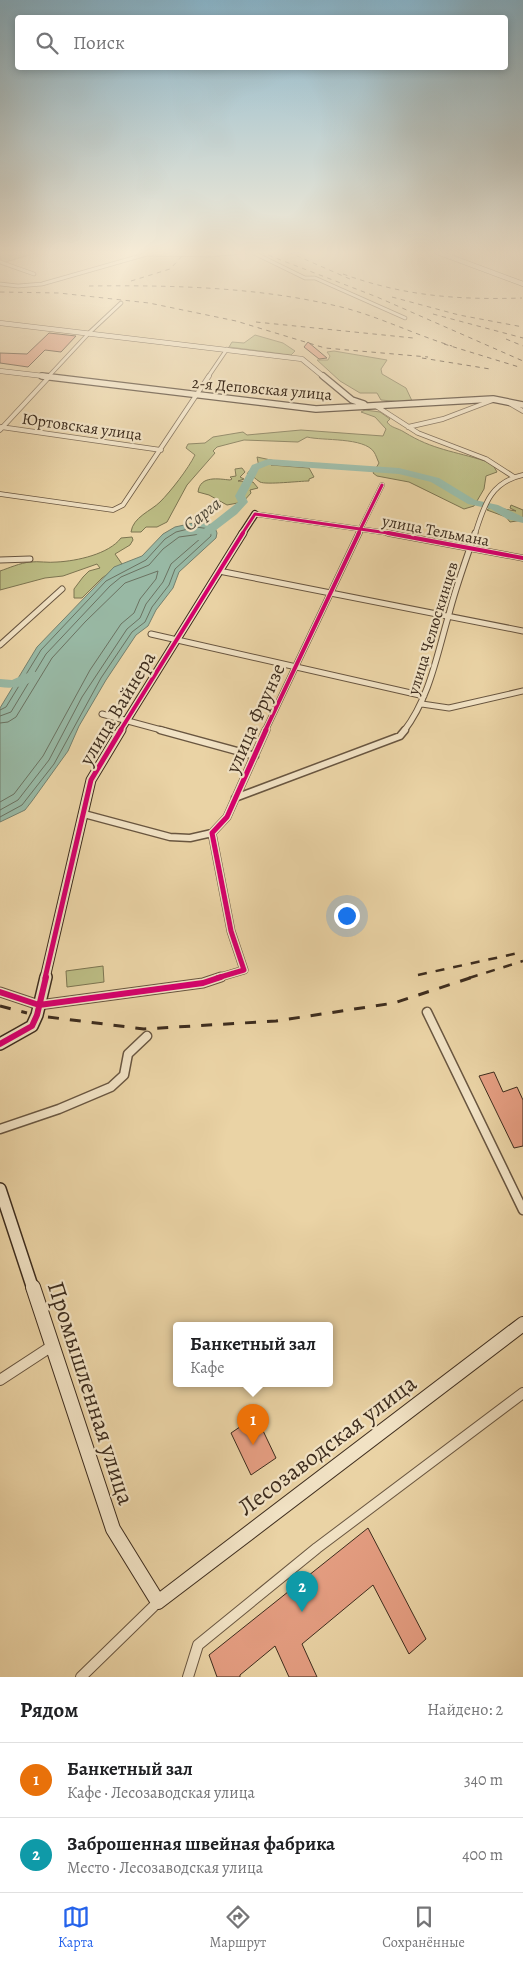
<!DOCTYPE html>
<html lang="ru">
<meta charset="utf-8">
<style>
body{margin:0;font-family:Alegreya,serif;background:#f6f6f6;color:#202124}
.you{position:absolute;left:346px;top:915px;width:18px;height:18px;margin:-12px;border:4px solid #fff;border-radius:50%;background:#1a73e8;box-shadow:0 0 0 8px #1a73e833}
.badge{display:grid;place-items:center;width:32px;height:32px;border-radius:50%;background:#2563eb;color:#fff;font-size:16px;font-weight:700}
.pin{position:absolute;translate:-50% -41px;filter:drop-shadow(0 1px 2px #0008)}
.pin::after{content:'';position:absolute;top:26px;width:18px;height:15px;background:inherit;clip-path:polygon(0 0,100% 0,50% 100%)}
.popup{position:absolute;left:173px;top:1322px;width:160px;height:65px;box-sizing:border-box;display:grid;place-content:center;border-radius:5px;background:#fff;filter:drop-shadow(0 1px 4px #0005);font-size:16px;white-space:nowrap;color:#757577}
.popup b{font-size:19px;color:#202124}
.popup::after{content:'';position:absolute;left:50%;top:100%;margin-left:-10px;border:10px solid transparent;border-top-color:#fff}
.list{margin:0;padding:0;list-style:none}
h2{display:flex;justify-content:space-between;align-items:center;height:65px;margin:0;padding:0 20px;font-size:21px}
h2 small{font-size:16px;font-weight:400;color:#757577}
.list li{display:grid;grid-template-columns:32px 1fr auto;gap:15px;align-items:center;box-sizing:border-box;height:75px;padding:0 20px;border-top:1px solid #e0e0e0}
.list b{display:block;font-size:19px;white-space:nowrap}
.list p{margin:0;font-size:16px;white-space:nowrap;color:#757577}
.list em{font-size:16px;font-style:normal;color:#757577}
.icon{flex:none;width:28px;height:28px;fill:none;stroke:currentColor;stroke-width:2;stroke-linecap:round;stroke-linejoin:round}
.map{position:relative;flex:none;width:523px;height:1677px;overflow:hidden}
.search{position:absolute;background:#fff;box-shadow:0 2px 8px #0003;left:15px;right:15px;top:15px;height:55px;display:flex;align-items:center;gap:12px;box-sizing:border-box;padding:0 18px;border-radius:5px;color:#757577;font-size:19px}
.sheet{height:215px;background:#fff}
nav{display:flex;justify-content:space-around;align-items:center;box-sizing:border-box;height:70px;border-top:1px solid #e0e0e0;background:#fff;font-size:14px;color:#757577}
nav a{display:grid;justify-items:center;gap:2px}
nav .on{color:#2563eb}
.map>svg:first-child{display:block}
.green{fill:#bbbb83;stroke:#7c7450}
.water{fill:#98b8a4;stroke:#74806e}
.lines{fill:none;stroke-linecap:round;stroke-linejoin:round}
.shore{stroke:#6b7261;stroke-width:1}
.river{fill:#98b8a4;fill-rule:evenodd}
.building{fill:#e59e82;stroke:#3e2d1e}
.street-far5-casing{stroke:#695640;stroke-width:4.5}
.street-far4-casing{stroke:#695640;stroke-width:5.5}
.street-far3-casing{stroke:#695640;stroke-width:7}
.street-far2-casing{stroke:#695640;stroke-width:9}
.street-far1-casing{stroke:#695640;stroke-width:11}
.street-casing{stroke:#695640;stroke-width:12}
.secondary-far5-casing{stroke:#3e2d1e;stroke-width:5.5}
.secondary-far4-casing{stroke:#3e2d1e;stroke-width:8}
.secondary-far3-casing{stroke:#3e2d1e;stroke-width:9}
.secondary-far2-casing{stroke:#3e2d1e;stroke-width:11}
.secondary-far1-casing{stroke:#3e2d1e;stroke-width:14}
.secondary-casing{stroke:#3e2d1e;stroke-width:16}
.street-far5{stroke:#f1e2c4;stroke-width:3}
.street-far4{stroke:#f1e2c4;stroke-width:4}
.street-far3{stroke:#f1e2c4;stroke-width:5}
.street-far2{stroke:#f1e2c4;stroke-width:6}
.street-far1{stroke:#f1e2c4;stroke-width:8}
.street{stroke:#f1e2c4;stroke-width:10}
.secondary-far5{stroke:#f1e2c4;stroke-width:4.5}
.secondary-far4{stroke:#f1e2c4;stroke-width:5.5}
.secondary-far3{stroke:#f1e2c4;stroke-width:7}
.secondary-far2{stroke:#f1e2c4;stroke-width:9}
.secondary-far1{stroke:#f1e2c4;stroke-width:11}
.secondary{stroke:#f1e2c4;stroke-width:14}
.rail-far2{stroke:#3e2d1e;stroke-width:1;stroke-dasharray:4.5 4.5;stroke-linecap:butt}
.rail-far1{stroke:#3e2d1e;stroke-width:2.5;stroke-dasharray:9 9;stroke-linecap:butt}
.rail{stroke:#3e2d1e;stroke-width:3;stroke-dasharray:11 11;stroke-linecap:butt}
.cycleway-far3-casing{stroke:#f1e2c4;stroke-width:5}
.cycleway-far2-casing{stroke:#f1e2c4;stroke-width:6}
.cycleway-far1-casing{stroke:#f1e2c4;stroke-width:8}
.cycleway-casing{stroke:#f1e2c4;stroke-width:9}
.cycleway-far3{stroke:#d6006c;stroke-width:3}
.cycleway-far2{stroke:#d6006c;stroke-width:4}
.cycleway-far1{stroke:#d6006c;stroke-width:5}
.cycleway{stroke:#d6006c;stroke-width:6}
.labels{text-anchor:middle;stroke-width:4.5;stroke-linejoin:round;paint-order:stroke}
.far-street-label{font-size:16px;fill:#3e2d1e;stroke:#f1e2c4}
.far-water-label{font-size:18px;font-style:italic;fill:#504939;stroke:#f1e2c4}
.street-label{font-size:20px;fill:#3e2d1e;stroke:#f1e2c4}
.near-street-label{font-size:24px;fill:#3e2d1e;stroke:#f1e2c4}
</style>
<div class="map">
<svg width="523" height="1677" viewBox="0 0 523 1677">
<rect width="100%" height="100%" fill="#ead3a5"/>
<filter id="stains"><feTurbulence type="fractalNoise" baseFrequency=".004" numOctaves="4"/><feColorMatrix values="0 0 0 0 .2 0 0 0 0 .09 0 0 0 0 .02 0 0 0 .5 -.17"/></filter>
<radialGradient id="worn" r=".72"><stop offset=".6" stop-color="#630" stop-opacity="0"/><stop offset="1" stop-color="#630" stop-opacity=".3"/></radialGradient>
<!-- green -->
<path class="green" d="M0,252h38l-32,10 -6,-2z
M255,335l28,8 12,8 -4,4 -62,-8 3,-5 12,1z
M334,351l53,9 -6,9 1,5 24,14 7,15 -32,-3 -4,-7h-17l-20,-12 -23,-21h11l2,-4 -3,-4z
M365,410l15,2 10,7 -3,3c4,6 11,6 17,10 29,18 50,19 81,29l8,4 4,7 -11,4 -2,13 -10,17 -10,3 -55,-27 -32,-6 -4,-3 6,-10c-2,-4 -3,-8 -5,-11 -10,-15 -51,-11 -67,-15l-9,5 -54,-2 -27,7 -4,4 2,2 -28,32 -20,37 -10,5h-11l-5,5h-10c2,-15 20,-21 29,-30 11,-11 28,-33 35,-47l-9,-7 2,-4 17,-1 8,-6 30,-5 4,3 54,-5 82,6 3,-7 -11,-12 -14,-5z
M257,457l23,5v2l-9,1 38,3 5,9 -5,2v2c-9,0 -43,4 -49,1 -5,-3 -7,-7 -13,-8l3,-4h5l4,-3z
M242,468l3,4 -5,5 4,2 -6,2 15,1 5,6 -8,2 1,3 -8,9 -16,3 -18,-10 -11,-3c2,-17 21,-13 32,-12l2,-1 -2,-2 6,-1 -1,-7z
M511,505l12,5v10l-13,2 -4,-5 -19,-7 4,-3 25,4 -6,-3z
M132,537l1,3 -3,5 -15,9 7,10 -20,14 -20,20h-8v-9l9,-12 6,-6 11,-3 -3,-4 -34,12 -18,2 -45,12v-19c9,-3 20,-8 30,-9 9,-1 18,1 27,0 20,-1 52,-8 64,-24z
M103,966l1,16 -37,5 -1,-16z"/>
<!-- water -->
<path class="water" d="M198,522l16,3 3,8 -1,5 -37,34 -6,16 -17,22 -8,16 -12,9 -30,45 -27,46 -11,25 -36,50 -7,9 -25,12v-114l37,-61 77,-80 28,-11 21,-22 12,-7z"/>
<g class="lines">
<!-- shore -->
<path class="shore" d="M0,710l6,-3 35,-57 65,-69 40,-21 19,-21 11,-7 20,-5 14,2 1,7 -36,33 -6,16 -17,22 -7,15 -13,10 -31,46 -47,86 -32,41 -22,12
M0,716l11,-4 35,-58 64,-68 11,-9 28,-12 14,-16 16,-12 22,-3v4l-30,26 -8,18 -17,22 -6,14 -13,11 -45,68 -33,63 -31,40 -18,10
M0,723l8,-1 8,-5 36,-59 33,-36 40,-39 33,-12 -2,8 -16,20 -6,14 -13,11 -31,46 -47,86 -29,38 -14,8"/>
<!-- river -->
<path class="river" d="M268,459l131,9 40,10 36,22 23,5 25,12v6l-16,-4 -16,-10 -23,-5 -37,-22 -32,-8 -130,-9 -10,4 -14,27 3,6 -11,12 -34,26h-8v-4l43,-34 -3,-6 17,-31z
M32,671l4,1 2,3c-9,12 -24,14 -38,12v-8l12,1z"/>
</g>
<!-- building -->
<path class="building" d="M49,333l27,3 -15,16 -16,-2 -17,17 -28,-4v-10l27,1z
M308,342l19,16 -8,1 -15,-12z
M494,1072l9,20 14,-5 6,13v46l-9,2 -35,-72z
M256,1416l20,42 -25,17 -20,-42z
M368,1528l58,111 -17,15 -36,-69 -71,59 15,33h-28l-14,-31 -35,29v2h-23l-8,-22z"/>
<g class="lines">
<defs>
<path id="street-far5" d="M252,252l53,26h10l90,40
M0,262l34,12
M0,284l18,2 24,-2 105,-30 63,1 34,-3
M48,377l42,-45 31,-29
M208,377l19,-28"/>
<path id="street-far4" d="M509,403l14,8
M376,406l42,27 68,26 28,18
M1,427l160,23
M408,427l35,-8 50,-19
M0,430l50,-54
M0,494l113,16 10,-5 86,-129
M255,514l140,20
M358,534l24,-49
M475,534c9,-28 15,-52 48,-59"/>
<path id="street-far3" d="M388,533l135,25
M0,560l30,-1
M219,571l304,60
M151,634l273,62
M0,645l62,-56
M422,704l27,4 74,-17
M102,714l63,17
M265,731l94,-198
M404,731c26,-34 33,-77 45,-117 7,-28 17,-54 26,-81"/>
<path id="street-far2" d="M160,730l95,26
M235,798l165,-62 5,-6
M84,814l86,23 20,1 22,-5
M217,978l27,-8 -13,-39 -19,-98 15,-16 39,-87"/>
<path id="street-far1" d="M0,992l39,13 164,-22 18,-6
M427,1012l96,198
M0,1129l59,-20 52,-22 13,-12 4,-21 19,-18"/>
<path id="street" d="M0,1380l52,-34
M81,1677l77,-75
M188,1677l10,-32 119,-97 206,-155"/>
<path id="secondary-far5" d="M437,252l86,32
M0,323l302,36 22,18
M0,371l52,6"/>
<path id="secondary-far4" d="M42,376l274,33 177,-10 30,6
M323,376l29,24 12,4
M242,534l13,-20"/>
<path id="secondary-far3" d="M120,731l123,-198"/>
<path id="secondary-far2" d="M45,978l46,-198 30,-50"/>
<path id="secondary-far1" d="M0,1044l32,-18 5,-11 9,-38
M0,1189l33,100"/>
<path id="secondary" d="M33,1287l80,242 45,73 365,-278"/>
</defs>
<!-- street-far5 casing -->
<use href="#street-far5" class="street-far5-casing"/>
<!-- street-far4 casing -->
<use href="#street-far4" class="street-far4-casing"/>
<!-- street-far3 casing -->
<use href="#street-far3" class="street-far3-casing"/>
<!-- street-far2 casing -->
<use href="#street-far2" class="street-far2-casing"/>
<!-- street-far1 casing -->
<use href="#street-far1" class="street-far1-casing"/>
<!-- street casing -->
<use href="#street" class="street-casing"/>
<!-- secondary-far5 casing -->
<use href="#secondary-far5" class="secondary-far5-casing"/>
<!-- secondary-far4 casing -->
<use href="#secondary-far4" class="secondary-far4-casing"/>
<!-- secondary-far3 casing -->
<use href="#secondary-far3" class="secondary-far3-casing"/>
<!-- secondary-far2 casing -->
<use href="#secondary-far2" class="secondary-far2-casing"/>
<!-- secondary-far1 casing -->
<use href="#secondary-far1" class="secondary-far1-casing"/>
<!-- secondary casing -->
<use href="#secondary" class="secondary-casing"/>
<!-- street-far5 -->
<use href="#street-far5" class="street-far5"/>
<!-- street-far4 -->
<use href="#street-far4" class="street-far4"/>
<!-- street-far3 -->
<use href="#street-far3" class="street-far3"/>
<!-- street-far2 -->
<use href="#street-far2" class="street-far2"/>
<!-- street-far1 -->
<use href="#street-far1" class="street-far1"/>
<!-- street -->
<use href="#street" class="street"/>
<!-- secondary-far5 -->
<use href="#secondary-far5" class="secondary-far5"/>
<!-- secondary-far4 -->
<use href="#secondary-far4" class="secondary-far4"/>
<!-- secondary-far3 -->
<use href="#secondary-far3" class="secondary-far3"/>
<!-- secondary-far2 -->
<use href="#secondary-far2" class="secondary-far2"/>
<!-- secondary-far1 -->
<use href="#secondary-far1" class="secondary-far1"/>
<!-- secondary -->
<use href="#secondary" class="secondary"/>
<!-- rail-far2 -->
<path class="rail-far2" d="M260,252l117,45 146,64
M288,252l62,27
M343,274c61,22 114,26 179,24
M131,281l39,-12 16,-17
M89,286c85,-1 173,1 256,22 37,10 71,27 107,38
M0,292l59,1 90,10 87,18 89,27 103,9
M392,297l67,18 64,12
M433,314l90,24
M256,322l157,16
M506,339l17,7
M444,344l75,23
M422,358l68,11"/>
<!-- rail-far1 -->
<path class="rail-far1" d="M418,975l105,-23
M469,978l54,-17"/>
<!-- rail -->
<path class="rail" d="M0,1006l27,7
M48,1017l96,12 132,-8 118,-18 79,-26"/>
<defs>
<path id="cycleway-far3" d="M242,534l13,-20 140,20
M358,534l24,-49"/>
<path id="cycleway-far2" d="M388,533l135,25
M120,731l123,-198
M265,731l94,-198"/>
<path id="cycleway-far1" d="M45,978l46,-198 30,-50
M217,978l27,-8 -13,-39 -19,-98 15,-16 39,-87"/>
<path id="cycleway" d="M0,992l39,13 164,-22 18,-6
M0,1044l32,-18 5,-11 9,-38"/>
</defs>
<!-- cycleway-far3 casing -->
<use href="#cycleway-far3" class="cycleway-far3-casing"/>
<!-- cycleway-far2 casing -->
<use href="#cycleway-far2" class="cycleway-far2-casing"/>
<!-- cycleway-far1 casing -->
<use href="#cycleway-far1" class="cycleway-far1-casing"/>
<!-- cycleway casing -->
<use href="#cycleway" class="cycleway-casing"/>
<!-- cycleway-far3 -->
<use href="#cycleway-far3" class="cycleway-far3"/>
<!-- cycleway-far2 -->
<use href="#cycleway-far2" class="cycleway-far2"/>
<!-- cycleway-far1 -->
<use href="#cycleway-far1" class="cycleway-far1"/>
<!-- cycleway -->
<use href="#cycleway" class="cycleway"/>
</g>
<!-- sky -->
<linearGradient id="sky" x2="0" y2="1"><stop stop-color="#88b6cd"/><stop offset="0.52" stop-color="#f6ebd6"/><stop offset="1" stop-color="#f6ebd6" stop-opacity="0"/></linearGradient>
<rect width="523" height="486" fill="url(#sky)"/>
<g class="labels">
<!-- far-street labels -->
<g class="far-street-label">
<text transform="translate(262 388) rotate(5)" y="6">2-я Деповская улица</text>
<text transform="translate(82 426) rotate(8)" y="6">Юртовская улица</text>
<text transform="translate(436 530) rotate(11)" y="6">улица Тельмана</text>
<text transform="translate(432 628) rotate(-73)" y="6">улица Челюскинцев</text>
</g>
<!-- far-water labels -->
<g class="far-water-label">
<text transform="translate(202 514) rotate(-38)" y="6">Сарга</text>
</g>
<!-- street labels -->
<g class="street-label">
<text transform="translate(117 708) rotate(-59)" y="7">улица Вайнера</text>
<text transform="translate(255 718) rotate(-66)" y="7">улица Фрунзе</text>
</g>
<!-- near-street labels -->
<g class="near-street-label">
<text transform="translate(91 1393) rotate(72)" y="8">Промышленная улица</text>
<text transform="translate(327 1445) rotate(-37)" y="8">Лесозаводская улица</text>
</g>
</g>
<rect width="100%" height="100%" filter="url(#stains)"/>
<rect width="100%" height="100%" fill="url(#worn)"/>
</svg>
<div class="you"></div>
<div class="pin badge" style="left:253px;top:1445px;background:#e8710a">1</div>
<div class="popup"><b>Банкетный зал</b>Кафе</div>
<div class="pin badge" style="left:302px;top:1612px;background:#0f9aa8">2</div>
<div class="search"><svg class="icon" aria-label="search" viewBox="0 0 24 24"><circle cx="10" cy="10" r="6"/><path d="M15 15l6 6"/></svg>Поиск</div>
</div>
<section class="sheet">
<h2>Рядом<small>Найдено: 2</small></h2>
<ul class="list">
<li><span class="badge" style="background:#e8710a">1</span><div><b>Банкетный зал</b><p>Кафе · Лесозаводская улица</p></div><em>340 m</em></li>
<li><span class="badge" style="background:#0f9aa8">2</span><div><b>Заброшенная швейная фабрика</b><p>Место · Лесозаводская улица</p></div><em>400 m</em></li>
</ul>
</section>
<nav>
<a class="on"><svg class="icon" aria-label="map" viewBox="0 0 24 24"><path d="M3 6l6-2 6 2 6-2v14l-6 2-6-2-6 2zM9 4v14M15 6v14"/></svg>Карта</a>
<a><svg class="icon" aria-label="directions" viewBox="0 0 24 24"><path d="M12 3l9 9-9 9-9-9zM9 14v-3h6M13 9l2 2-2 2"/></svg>Маршрут</a>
<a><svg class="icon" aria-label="saved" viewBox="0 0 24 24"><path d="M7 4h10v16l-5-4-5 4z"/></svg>Сохранённые</a>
</nav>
